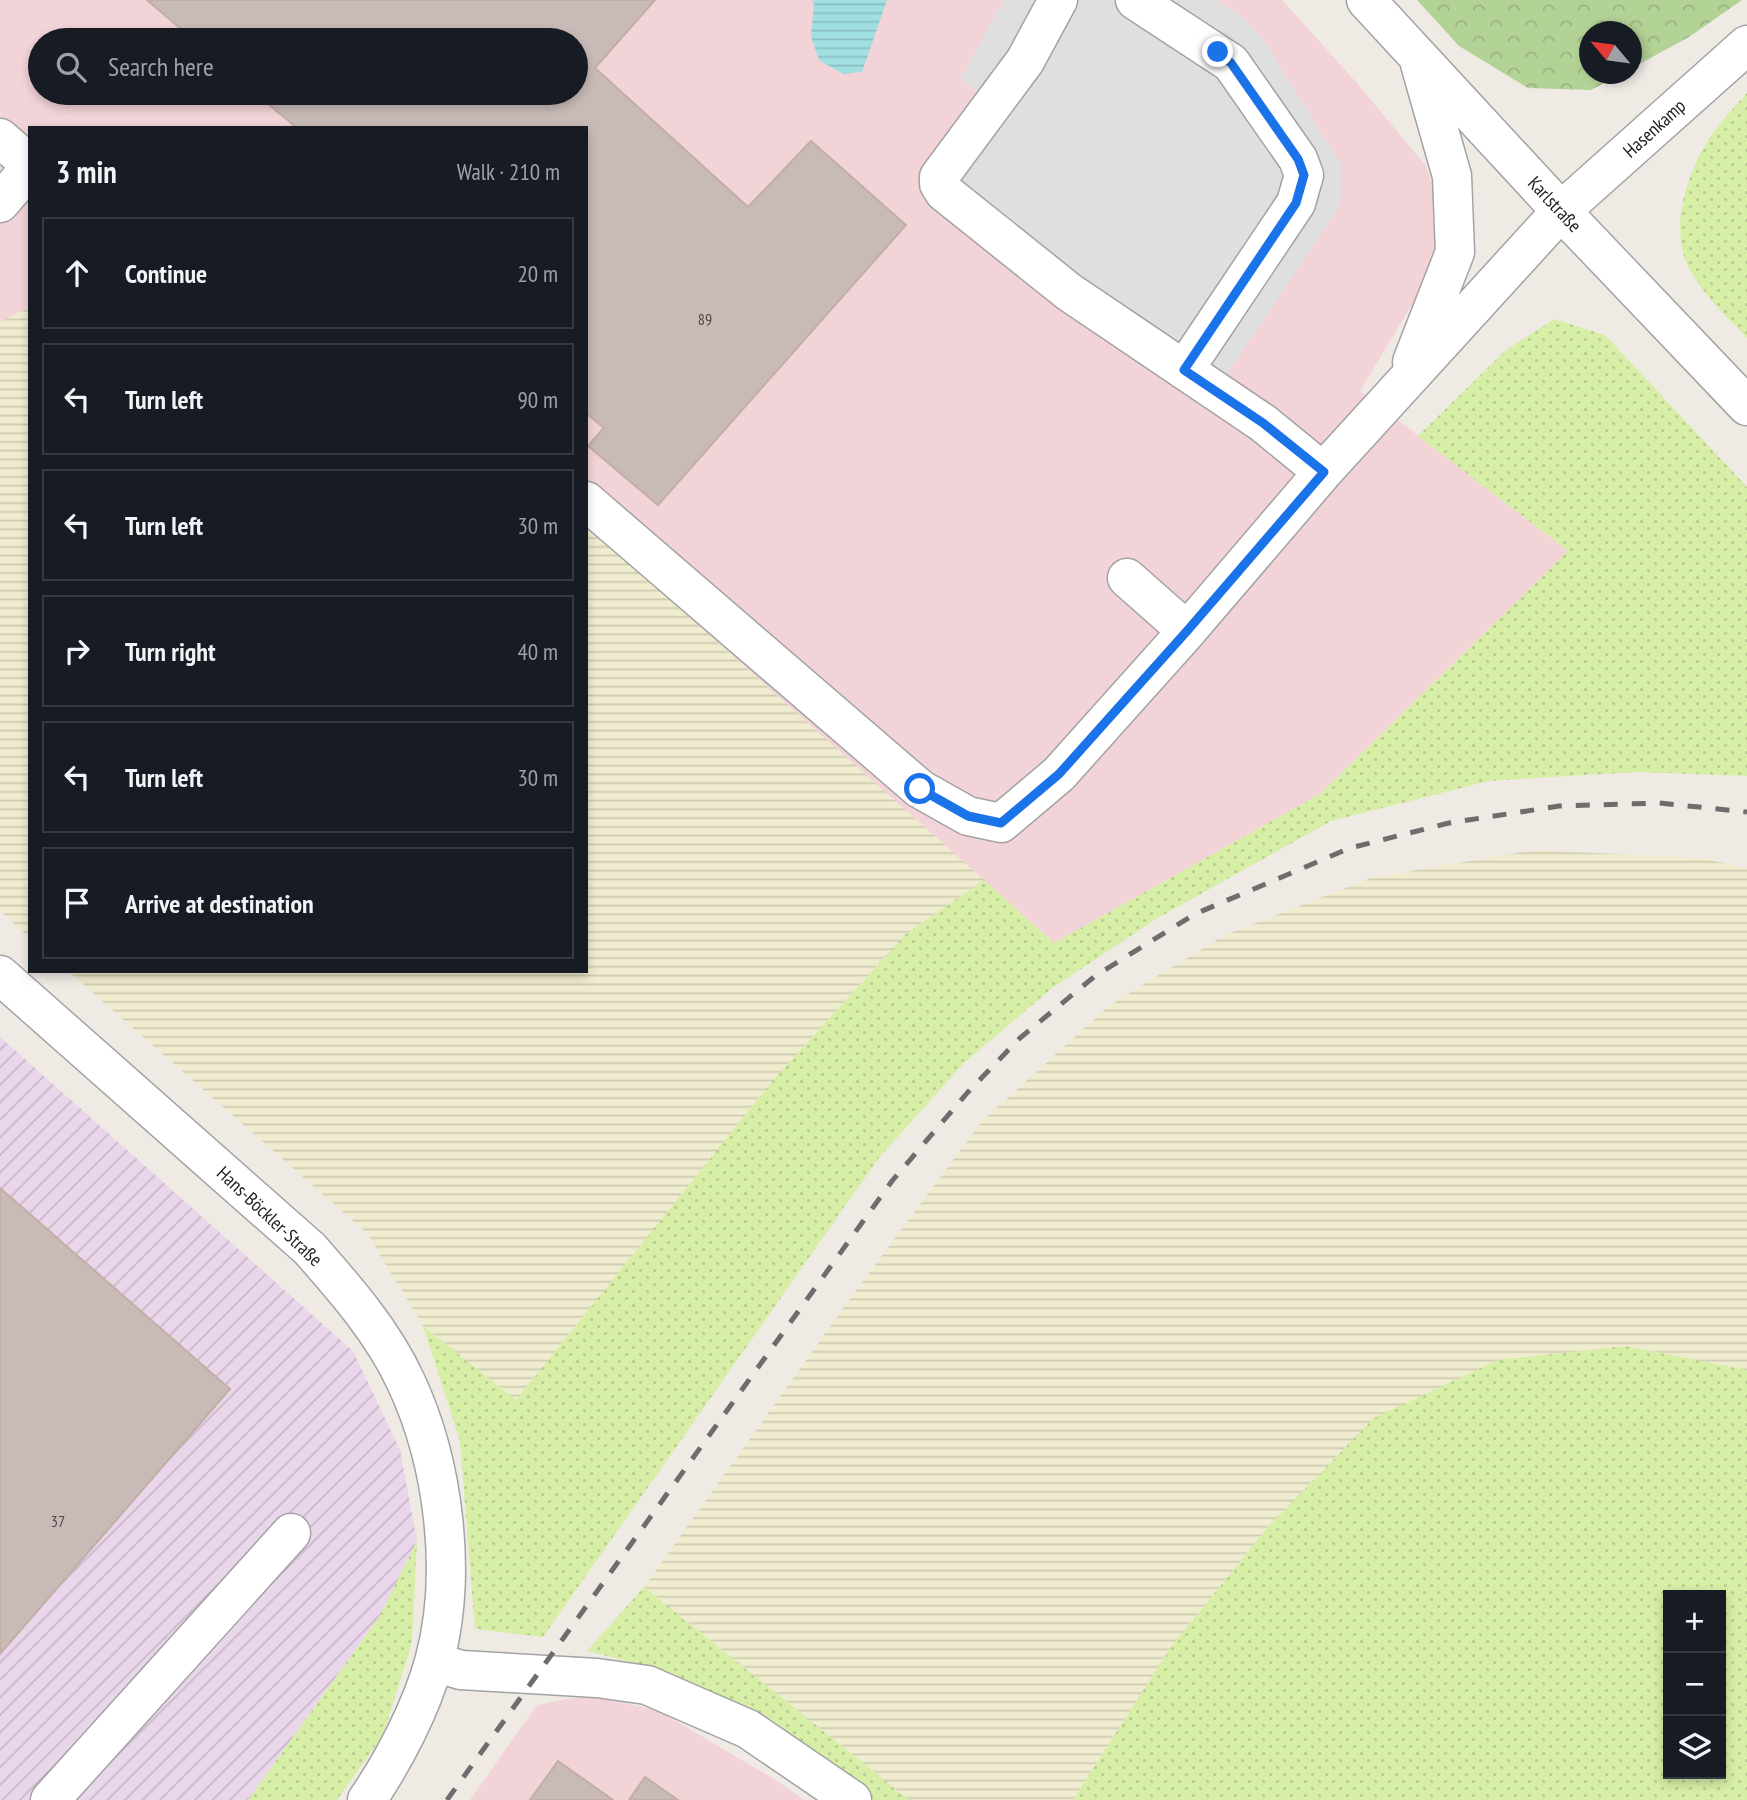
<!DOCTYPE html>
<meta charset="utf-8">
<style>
body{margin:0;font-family:"PT Sans Narrow",sans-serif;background:#20242c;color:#f1f3f6}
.controls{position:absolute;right:21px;bottom:21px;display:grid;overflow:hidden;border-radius:0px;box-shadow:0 4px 10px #0003}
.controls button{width:63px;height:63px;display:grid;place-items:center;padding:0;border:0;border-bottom:2px solid #363941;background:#171b24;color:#f1f3f6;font:35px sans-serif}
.compass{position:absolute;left:1579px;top:21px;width:63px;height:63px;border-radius:50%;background:#171b24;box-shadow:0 4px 10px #0003;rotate:299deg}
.stop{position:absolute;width:21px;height:21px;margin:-16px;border:5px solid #1a73e8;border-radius:50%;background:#fff}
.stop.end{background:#1a73e8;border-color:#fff;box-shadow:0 2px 7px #0008}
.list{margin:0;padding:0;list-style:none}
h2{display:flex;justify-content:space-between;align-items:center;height:91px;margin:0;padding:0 28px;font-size:30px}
h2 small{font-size:23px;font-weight:400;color:#9ea1a6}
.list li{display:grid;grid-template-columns:46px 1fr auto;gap:21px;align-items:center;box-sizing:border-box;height:112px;margin:0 14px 14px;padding:0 14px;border:2px solid #363941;border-radius:0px}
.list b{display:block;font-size:26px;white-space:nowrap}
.list em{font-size:23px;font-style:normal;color:#9ea1a6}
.icon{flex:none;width:38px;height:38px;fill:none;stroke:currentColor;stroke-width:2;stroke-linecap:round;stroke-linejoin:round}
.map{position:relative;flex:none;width:1747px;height:1800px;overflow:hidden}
.search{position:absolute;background:#171b24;box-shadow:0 4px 10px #0003;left:28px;top:28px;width:560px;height:77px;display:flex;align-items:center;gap:18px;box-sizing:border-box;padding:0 24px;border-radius:38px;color:#9ea1a6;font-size:26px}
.panel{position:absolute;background:#171b24;box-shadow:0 4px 10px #0003;left:28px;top:126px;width:560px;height:847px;border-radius:0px}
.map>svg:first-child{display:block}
.commercial{fill:#f2d3d7;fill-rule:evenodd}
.industrial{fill:url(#industrial-furrows)}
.farmland{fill:url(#farmland-rules)}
.grass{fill:url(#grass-dots);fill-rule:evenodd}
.forest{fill:url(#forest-crowns)}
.parking{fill:#dfdfdf}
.water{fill:url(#water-rules)}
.building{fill:#c8bbb7;stroke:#c3ada6;stroke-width:2}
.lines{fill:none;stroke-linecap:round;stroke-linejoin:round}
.minor-casing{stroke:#a3a3a3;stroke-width:41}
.minor{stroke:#fff;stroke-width:38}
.rail{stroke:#6d6d6d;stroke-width:5;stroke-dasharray:14 14;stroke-linecap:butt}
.route{stroke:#1a73e8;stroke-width:9}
.labels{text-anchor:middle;stroke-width:6;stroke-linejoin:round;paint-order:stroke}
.number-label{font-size:16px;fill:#494645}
.street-label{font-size:19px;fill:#1f1f1f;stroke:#fff}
</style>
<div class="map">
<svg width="1747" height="1800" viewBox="0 0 1747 1800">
<defs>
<pattern id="industrial-furrows" width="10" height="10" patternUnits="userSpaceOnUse" patternTransform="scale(1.75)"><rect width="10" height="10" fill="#ead6ea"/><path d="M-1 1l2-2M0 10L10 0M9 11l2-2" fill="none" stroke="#c8b7c8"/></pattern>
<pattern id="farmland-rules" width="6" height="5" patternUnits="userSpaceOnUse" patternTransform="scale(1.75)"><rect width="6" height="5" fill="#f0eccf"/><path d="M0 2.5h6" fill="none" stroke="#cdcab1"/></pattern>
<pattern id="grass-dots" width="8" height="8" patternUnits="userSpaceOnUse" patternTransform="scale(1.75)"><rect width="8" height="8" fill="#d7eea7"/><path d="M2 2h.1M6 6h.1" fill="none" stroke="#b8cc8f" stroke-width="1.8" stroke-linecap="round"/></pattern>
<pattern id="forest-crowns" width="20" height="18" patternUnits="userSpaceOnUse" patternTransform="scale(1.75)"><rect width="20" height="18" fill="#b3d296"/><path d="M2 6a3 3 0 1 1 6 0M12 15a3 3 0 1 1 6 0" fill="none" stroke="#9ab481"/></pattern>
<pattern id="water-rules" width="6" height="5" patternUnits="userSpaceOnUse" patternTransform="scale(1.75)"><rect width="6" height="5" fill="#a2dfe1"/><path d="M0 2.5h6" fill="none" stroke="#8bbfc1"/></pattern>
</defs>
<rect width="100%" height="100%" fill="#f0eae4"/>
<!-- commercial -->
<path class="commercial" d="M0,0h1282l74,82 70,84 16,48 -8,54 -74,123 208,160 -248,243 -266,149 -468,-418v-397h-556v179l-30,15zM40,40h536v53h-536z
M588,1695l71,16 120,71 25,18h-334l67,-95z"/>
<!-- industrial -->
<path class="industrial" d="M0,1037l353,314 47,99 17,91 -38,76 -131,183h-248z"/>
<!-- farmland -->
<path class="farmland" d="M30,307v631l-30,-27v-589z
M586,525l398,355 -78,54 -131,144 -259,322 -93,-74 -56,-93 -299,-262h518z
M1533,850l168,8 46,10v502l-122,-24 -251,72 -106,109 -97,120 -98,153h-164l-265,-213 205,-287 133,-179 128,-116 115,-70 146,-57z"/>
<!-- grass -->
<path class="grass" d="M1747,93v245c-18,-19 -39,-39 -53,-61 -28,-41 -9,-100 15,-138 10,-16 25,-31 38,-46z
M1554,319l51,16 142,152v289l-110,-4 -148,9 -158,40 -175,98 -105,70 -87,74 -86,96 -335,478 -68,-8 -15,-188 -37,-115 93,74 259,-322 131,-144 78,-54 70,63 266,-149 248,-243 -150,-115 88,-86z
M1625,1346l122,24v430h-674l98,-153 97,-120 106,-109 124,-58zM1668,1595h53v179h-53z
M417,1541l-5,102 -29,92 -46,65h-89l131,-183z
M644,1587l265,213h-44l-135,-99 -74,-33 -69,-17z"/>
<!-- forest -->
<path class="forest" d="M1417,0h325l-53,37 -57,31v-36h-42v42h31l-30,16 -63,-2 -69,-42z"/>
<!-- parking -->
<path class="parking" d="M1004,0h212l23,14 23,24 80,128 -2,40 -116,172 -157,-108 -134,-107 51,-66 -24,-18z"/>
<!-- water -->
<path class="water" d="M812,0h75l-25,72 -19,2 -24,-14 -8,-24 3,-32z"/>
<!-- building -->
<path class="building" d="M147,0h508l-60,68 153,139 63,-66 95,84 -248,280 -70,-59 16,-18 -18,-15v-285h-289l-42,-35h321v-53h-382z
M0,1188l230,201 -230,265z
M558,1761l55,39h-83z
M645,1777l33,23h-49z"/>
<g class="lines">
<defs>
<path id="minor" d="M1058,0l-33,61 -86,116v7l5,8 125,100 194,131 60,49
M1135,0l96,63 67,96 6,16 -8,28 -112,167
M1366,0l195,211 186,195
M0,138l30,26
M0,203l30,-35
M1412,362l43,-110 -3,-76 -32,-112
M586,501l334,288 48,27 33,7 58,-49 128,-143 136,-159 238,-261 186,-166
M1127,578l60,53
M0,975l310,274c36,41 73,83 96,133 38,81 52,193 28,280 -13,47 -40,98 -67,138
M434,1662l27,8 136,8 50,7 101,44 104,71
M50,1800l241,-267"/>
</defs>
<!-- minor casing -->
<use href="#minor" class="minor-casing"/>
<!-- minor -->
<use href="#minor" class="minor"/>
<!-- rail -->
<path class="rail" d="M447,1800l445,-619 76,-89 52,-54 75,-62 100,-62 155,-66 99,-25 110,-17 100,-3 88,9"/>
</g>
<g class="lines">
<!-- route -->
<path class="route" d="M920,789l48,27 33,7 58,-49 128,-143 137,-159 -61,-49 -79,-53 112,-167 8,-28 -6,-16 -67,-96 -13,-11"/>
</g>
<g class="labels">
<!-- number labels -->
<g class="number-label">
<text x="705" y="325">89</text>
<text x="58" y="1527">37</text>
</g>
<!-- street labels -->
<g class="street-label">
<text transform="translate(1654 128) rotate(-42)" y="7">Hasenkamp</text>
<text transform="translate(1555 204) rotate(47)" y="7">Karlstraße</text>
<text transform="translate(270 1216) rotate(43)" y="7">Hans-Böckler-Straße</text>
</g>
</g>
</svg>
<div class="controls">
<button>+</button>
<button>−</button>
<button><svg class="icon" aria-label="layers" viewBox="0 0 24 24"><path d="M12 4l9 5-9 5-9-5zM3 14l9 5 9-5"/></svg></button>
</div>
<svg class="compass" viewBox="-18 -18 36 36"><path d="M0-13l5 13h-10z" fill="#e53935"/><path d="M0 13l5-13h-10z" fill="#9ea1a6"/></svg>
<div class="stop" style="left:920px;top:789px"></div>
<div class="stop end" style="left:1218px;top:52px"></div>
<div class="search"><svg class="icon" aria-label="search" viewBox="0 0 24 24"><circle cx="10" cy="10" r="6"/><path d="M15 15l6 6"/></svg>Search here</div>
<section class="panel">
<h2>3 min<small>Walk · 210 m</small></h2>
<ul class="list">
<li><svg class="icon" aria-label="ahead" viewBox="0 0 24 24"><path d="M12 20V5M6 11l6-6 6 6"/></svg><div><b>Continue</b></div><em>20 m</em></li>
<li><svg class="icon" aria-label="left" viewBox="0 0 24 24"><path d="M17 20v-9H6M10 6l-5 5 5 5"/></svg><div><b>Turn left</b></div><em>90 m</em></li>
<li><svg class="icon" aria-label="left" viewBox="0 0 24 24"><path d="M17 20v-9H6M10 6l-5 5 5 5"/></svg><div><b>Turn left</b></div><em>30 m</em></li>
<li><svg class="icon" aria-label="right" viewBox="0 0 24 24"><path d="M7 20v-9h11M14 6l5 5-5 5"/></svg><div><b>Turn right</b></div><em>40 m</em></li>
<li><svg class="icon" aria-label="left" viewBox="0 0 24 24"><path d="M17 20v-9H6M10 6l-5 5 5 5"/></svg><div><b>Turn left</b></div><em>30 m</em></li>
<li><svg class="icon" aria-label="arrive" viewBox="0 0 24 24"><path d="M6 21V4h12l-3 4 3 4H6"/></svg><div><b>Arrive at destination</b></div></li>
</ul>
</section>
</div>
